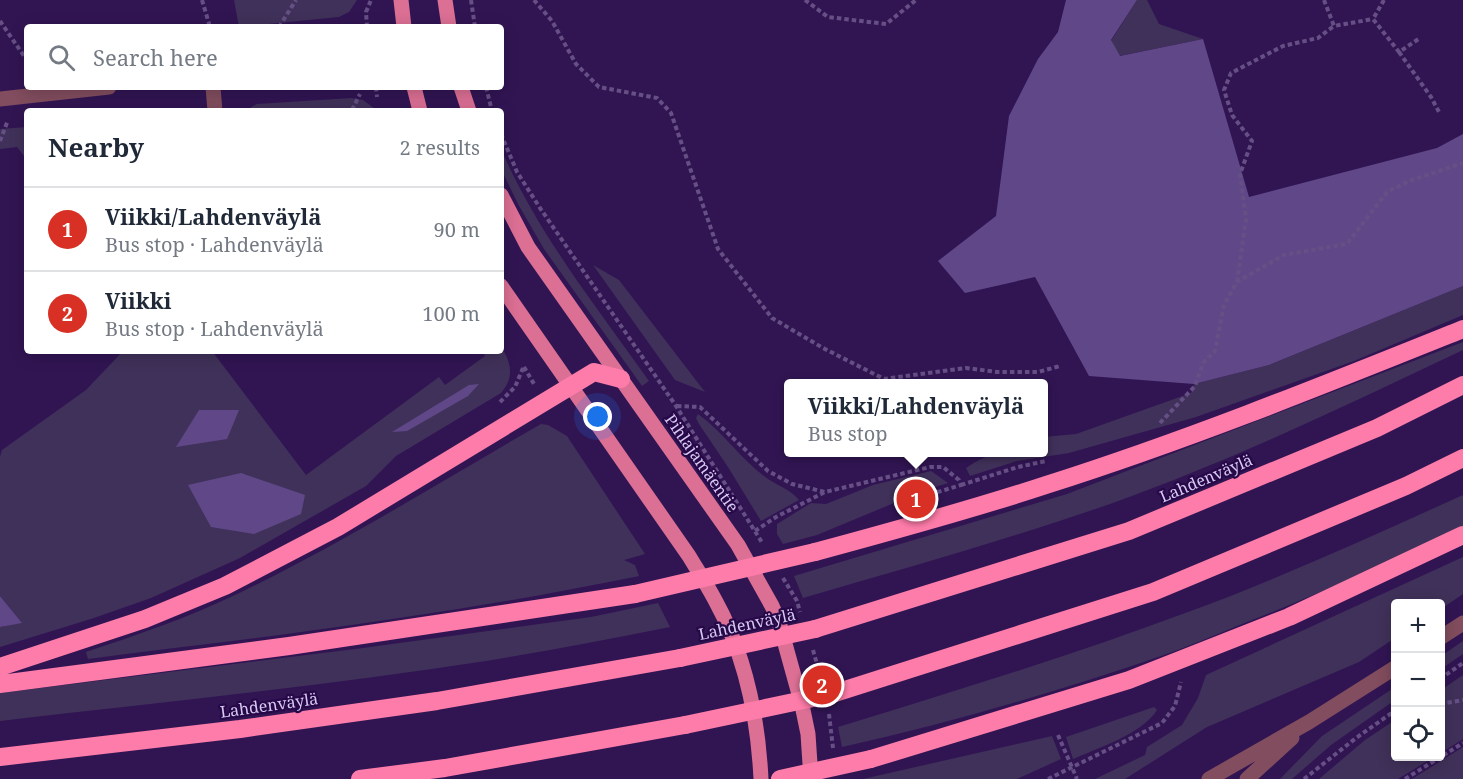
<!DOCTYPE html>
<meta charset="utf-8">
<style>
body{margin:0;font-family:"Noto Serif",serif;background:#f2f2f3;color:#1f2937}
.controls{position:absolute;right:18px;bottom:18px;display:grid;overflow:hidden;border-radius:6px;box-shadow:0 3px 15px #0003}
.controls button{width:54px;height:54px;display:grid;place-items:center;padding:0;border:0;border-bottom:2px solid #e0e1e3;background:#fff;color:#1f2937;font:30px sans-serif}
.you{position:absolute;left:598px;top:417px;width:21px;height:21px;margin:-15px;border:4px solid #fff;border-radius:50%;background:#1a73e8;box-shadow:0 0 0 9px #1a73e833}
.badge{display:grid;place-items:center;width:39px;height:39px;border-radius:50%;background:#d93025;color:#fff;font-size:20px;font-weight:700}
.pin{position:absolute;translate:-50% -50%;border:3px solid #fff;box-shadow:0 2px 6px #0006}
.popup{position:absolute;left:784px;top:379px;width:264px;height:78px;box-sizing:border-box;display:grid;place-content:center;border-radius:6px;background:#fff;filter:drop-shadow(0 2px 4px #0005);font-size:20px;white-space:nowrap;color:#747a83}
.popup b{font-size:22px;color:#1f2937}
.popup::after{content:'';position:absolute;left:50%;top:100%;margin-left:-12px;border:12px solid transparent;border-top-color:#fff}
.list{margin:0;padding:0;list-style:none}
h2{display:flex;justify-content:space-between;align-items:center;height:78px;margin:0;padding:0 24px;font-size:26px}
h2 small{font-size:20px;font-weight:400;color:#747a83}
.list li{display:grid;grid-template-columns:39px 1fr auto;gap:18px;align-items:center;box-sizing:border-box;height:84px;padding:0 24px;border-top:2px solid #e0e1e3}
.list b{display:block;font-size:22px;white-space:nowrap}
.list p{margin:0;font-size:20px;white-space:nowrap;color:#747a83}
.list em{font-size:20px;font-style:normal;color:#747a83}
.icon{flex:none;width:33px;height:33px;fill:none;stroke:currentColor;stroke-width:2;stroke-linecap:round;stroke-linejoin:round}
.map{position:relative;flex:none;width:1463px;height:779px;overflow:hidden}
.search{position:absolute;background:#fff;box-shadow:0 3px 15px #0003;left:24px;top:24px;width:480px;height:66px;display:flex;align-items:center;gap:15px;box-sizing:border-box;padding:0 21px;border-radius:6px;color:#747a83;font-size:22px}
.panel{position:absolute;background:#fff;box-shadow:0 3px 15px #0003;left:24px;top:108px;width:480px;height:246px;border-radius:6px}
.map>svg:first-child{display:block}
.green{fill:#40315a}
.forest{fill:#604888}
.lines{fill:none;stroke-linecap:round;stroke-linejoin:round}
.path{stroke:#664f85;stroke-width:4;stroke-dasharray:4.5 3;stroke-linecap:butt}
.minor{stroke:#824d5e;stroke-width:15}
.tertiary{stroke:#824d5e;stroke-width:15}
.primary{stroke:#db6f94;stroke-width:15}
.motorway{stroke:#fe7ca9;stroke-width:18}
.motorway-bridge{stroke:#fe7ca9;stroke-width:18}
.labels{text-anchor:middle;stroke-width:4.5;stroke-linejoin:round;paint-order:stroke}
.street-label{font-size:16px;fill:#d7caf1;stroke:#270848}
</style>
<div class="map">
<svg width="1463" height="779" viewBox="0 0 1463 779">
<rect width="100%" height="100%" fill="#311553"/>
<!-- green -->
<path class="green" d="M234,0h123l-8,12 -10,5 -100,10z
M1137,0h10l12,24 44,15 -84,17 -8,-15z
M351,98l12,2 15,11h-19l-2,-2 -16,2h-97l13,-7z
M27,127v33l-10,-13 -17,2v-20z
M501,149c37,85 95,157 148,232l-7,5 -98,-137 -26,-45 -17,-35z
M593,265l26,15 86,112 -30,-12z
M1463,286v29l-109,46 -158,56 -127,36 -52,8 -47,15 -4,-8c14,-10 31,-18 48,-13v-2l30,-1v-15l32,-3 115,-41 3,-9 75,-19z
M1463,342v8c-116,55 -232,111 -353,154 -101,35 -204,64 -307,94l-9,-22 273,-82z
M501,346c10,17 14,31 0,47l-105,63 -30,30 -126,72 -89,40 -57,20 -94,29v-20l21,-5 -21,-26v-139l2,-7 84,-60 37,-39h89l94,124 133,-98 6,8 40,-29 -3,-5h19z
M698,414c25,18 42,44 66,62 11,9 27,13 35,24l-38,21 -33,-54 -29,-43 -3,-6z
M541,424l7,1 19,11 78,118 -21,6 11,5 4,11c-112,23 -225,41 -338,56 -71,10 -142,17 -213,27l-2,-7c51,-17 101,-34 149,-57 105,-50 205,-113 306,-171z
M931,471l17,12 -54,17v3l-77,32 -34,9 -6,-10v-10l34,-21 15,1 47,-19z
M1463,495v33c-74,35 -149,68 -226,98 -25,10 -50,21 -76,30 -105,36 -211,67 -319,91l-4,-20c117,-36 235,-72 350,-115 93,-34 184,-76 275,-117z
M1463,557v37l-22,15 -1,-5h-44l-1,34 -36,24 -152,65 -82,52h-30l50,-24 2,-8 35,-22 16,-27 8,-23z
M658,603l12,24c-61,12 -122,24 -184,34 -161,25 -324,41 -486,60v-28l363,-45 228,-31z
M1463,641v13l-22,15v-13z
M1463,675v64l-22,14v-63z
M1395,687v13l-64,45 -39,34h-12l42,-43z
M1154,707l3,3c-15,24 -59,38 -84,49l-7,-22z
M1395,720l1,36 38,1 -36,22h-79l46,-39z
M1052,736l9,23 -44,20h-154z
M1463,747v32h-51z"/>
<!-- forest -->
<path class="forest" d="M1066,0h71l-26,40 9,16 83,-17 46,158 188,-49 26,-14v152l-194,79 -75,19 -105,-8 -54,-99 -70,16 -27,-32 58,-45 13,-100 29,-57 20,-27z
M479,384l-11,12 -61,35 -15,1 77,-47z
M199,410h40l-12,29 -51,8z
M241,473l64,22 -4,19 -47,20 -43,-7 -23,-42z
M0,596l22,27 -22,4z"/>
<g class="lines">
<!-- path -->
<path class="path" d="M202,0l8,27
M471,0l4,27
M534,0l18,21 24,43 23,23 58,11 14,15 47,136 54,69 51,30 61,31 82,-11 31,4h41l22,-6
M805,0l23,17 58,7 30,-24
M1324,0l10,26 39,-7
M1384,0l-11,19 26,33 21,-14
M0,21l24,35
M279,27l17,-27
M367,27l-1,-15 5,-12
M1399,52l32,45 8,15
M376,87l1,10
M486,87l6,24
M352,110l8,-16
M501,134l16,38 23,36 136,198 87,138
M0,141l8,-21
M1237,282l9,-63 -6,-45 12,-33 -20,-26 -8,-25 7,-17 52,-27 35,-8 16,-12
M524,367l10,17
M500,402l15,-15 8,-19
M677,406l23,1 68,64 24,13 33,8 105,-25h13l16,13 2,5 -66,20
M1160,423l35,-37 8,-23 12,-12 9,-46 13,-23 47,-27 63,-11 40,-52 22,-11 54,-18
M961,485l57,-18 28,-6
M755,531l21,-14 49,-25
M783,578l14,23 3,11
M813,650l8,28
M1440,679l23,-16
M1440,704l23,-4
M829,714l4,34
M1058,735l19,44
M1048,779l114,-56 13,-17 6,-24
M1304,779l52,-41 40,-28
M1405,779l58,-36"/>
<!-- minor -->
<path class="minor" d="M213,87l2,24"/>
<!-- tertiary -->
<path class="tertiary" d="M0,99l109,-12
M1440,638l23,-15
M1209,779l100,-57 87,-55
M1247,779l45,-41"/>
<!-- primary -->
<path class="primary" d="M401,0l3,27
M445,0l4,27
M414,87l6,24
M461,87l8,24
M501,195l27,52 210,298 34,61 7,16 23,83 6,29 3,45
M501,286l188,270c9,15 18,29 26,44 30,54 43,118 46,179"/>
<!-- motorway -->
<path class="motorway" d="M815,552c78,-21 155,-42 231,-67 142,-45 280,-101 417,-156
M815,629l314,-98 248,-103 86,-43
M0,667l145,-48 80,-33 113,-59 256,-155 27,7
M0,684l289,-38 346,-52
M832,694l321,-102 253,-106 57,-28
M0,757l240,-28 197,-28 243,-43
M871,759l258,-79 160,-63 174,-82
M360,779l85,-11 240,-43"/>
<!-- motorway-bridge -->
<path class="motorway-bridge" d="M635,594l180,-42
M680,658l135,-29
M685,725l147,-31
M780,779l91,-20"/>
</g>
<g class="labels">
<!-- street labels -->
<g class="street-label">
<text transform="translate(702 463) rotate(55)" y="6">Pihlajamäentie</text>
<text transform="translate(1206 478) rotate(-23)" y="6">Lahdenväylä</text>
<text transform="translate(747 624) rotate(-12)" y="6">Lahdenväylä</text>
<text transform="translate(269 705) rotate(-8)" y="6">Lahdenväylä</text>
</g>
</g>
</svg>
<div class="controls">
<button>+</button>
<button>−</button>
<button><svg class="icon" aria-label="locate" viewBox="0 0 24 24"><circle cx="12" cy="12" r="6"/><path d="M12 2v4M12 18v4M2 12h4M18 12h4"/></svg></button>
</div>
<div class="you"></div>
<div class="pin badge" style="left:916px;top:499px">1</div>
<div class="popup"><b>Viikki/Lahdenväylä</b>Bus stop</div>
<div class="pin badge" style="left:822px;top:685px">2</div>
<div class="search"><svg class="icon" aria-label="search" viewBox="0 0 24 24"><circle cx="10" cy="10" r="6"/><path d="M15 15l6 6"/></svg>Search here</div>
<section class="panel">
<h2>Nearby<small>2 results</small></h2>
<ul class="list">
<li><span class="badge">1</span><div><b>Viikki/Lahdenväylä</b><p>Bus stop · Lahdenväylä</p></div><em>90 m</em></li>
<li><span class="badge">2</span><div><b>Viikki</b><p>Bus stop · Lahdenväylä</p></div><em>100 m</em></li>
</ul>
</section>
</div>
